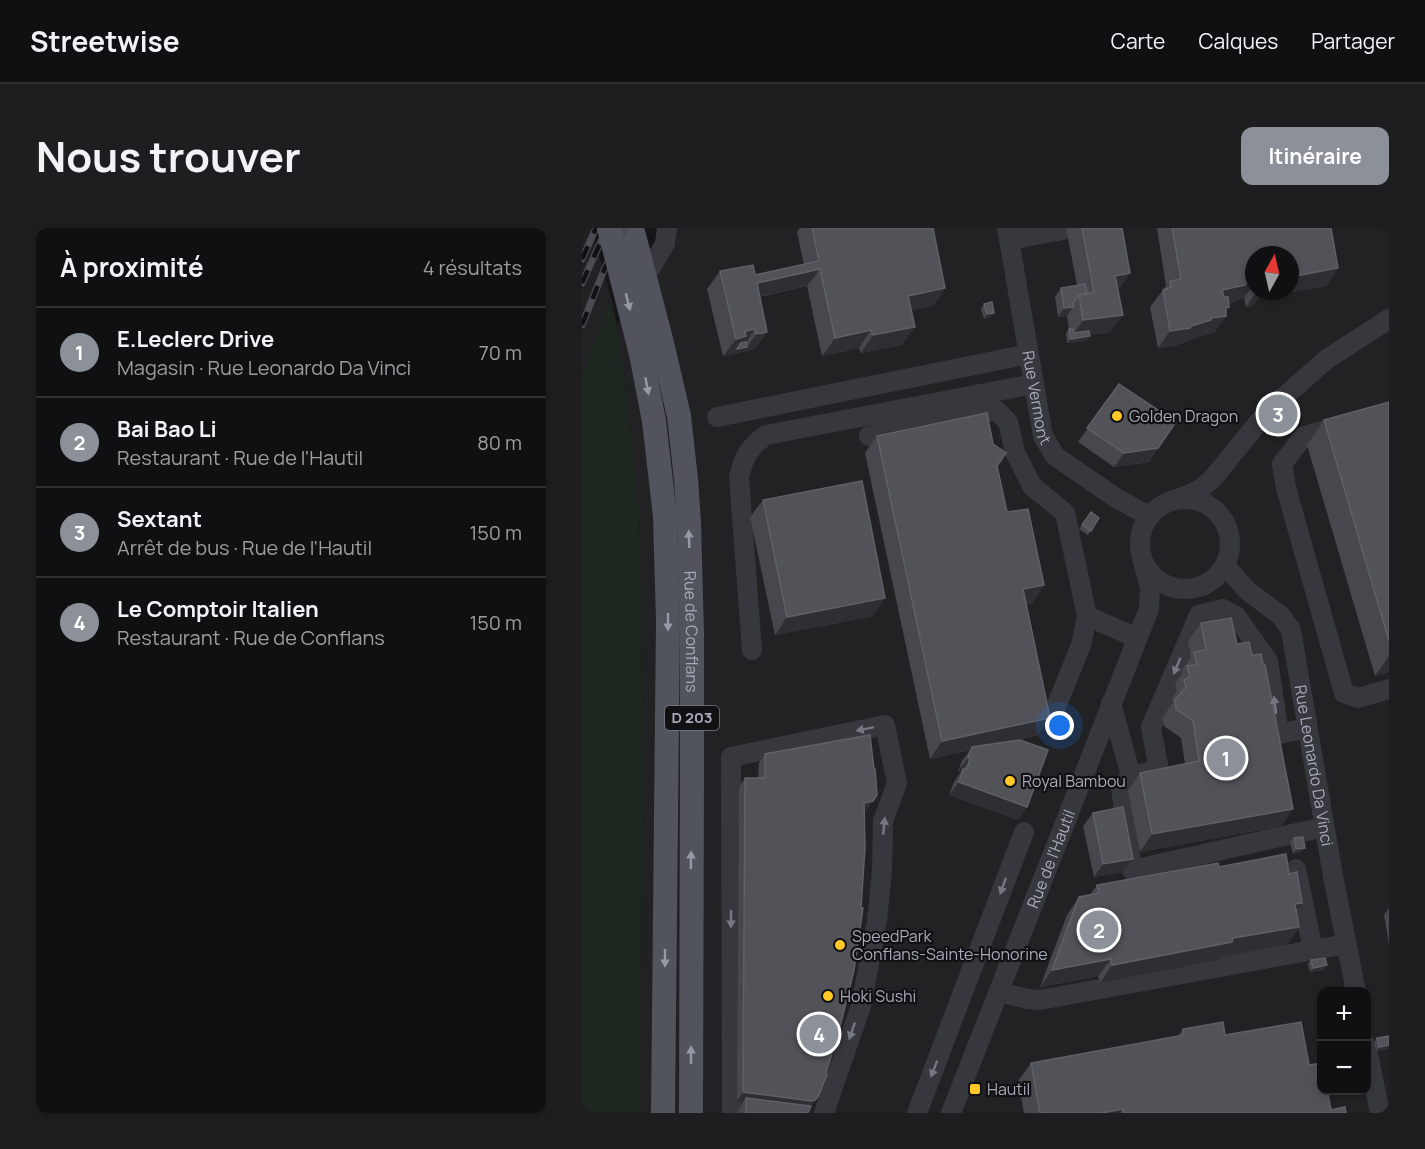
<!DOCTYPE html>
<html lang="fr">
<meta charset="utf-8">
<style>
body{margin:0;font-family:Manrope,sans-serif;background:#1e1e20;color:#f1f3f6}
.controls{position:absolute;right:18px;bottom:18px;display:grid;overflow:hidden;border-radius:12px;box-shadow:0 3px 9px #0003}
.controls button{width:54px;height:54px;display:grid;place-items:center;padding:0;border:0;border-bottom:2px solid #303032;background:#101012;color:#f1f3f6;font:30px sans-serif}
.compass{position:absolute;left:663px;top:18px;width:54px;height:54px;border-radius:50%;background:#101012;box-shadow:0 3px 9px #0003;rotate:8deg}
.you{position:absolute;left:478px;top:498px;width:21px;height:21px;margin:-15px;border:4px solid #fff;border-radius:50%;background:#1a73e8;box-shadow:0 0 0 9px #1a73e833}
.badge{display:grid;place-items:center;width:39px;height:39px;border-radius:50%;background:#8c9099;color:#fff;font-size:20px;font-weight:700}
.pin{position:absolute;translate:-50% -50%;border:3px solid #fff;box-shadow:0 2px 6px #0006}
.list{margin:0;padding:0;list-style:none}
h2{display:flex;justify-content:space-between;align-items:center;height:78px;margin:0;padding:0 24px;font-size:26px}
h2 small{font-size:20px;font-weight:400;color:#9c9d9f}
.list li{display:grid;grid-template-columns:39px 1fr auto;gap:18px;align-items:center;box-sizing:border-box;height:90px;padding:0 24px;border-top:2px solid #303032}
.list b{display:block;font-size:22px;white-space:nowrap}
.list p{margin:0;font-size:20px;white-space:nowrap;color:#9c9d9f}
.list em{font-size:20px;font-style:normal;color:#9c9d9f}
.map{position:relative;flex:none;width:807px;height:885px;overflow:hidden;border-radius:12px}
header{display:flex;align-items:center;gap:36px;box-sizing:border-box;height:84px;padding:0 30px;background:#101012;border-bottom:2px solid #303032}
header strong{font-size:28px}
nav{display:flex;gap:33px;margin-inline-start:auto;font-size:21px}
.intro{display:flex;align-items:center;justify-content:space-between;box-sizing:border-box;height:144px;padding:0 36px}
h1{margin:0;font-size:42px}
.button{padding:15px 27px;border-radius:12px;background:#8c9099;color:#fff;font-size:21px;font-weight:700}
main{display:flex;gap:36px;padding:0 36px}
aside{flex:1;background:#101012;border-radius:12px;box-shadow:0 3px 9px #0003}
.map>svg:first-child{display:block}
.built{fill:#222225;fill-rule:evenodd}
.green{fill:#1e271f}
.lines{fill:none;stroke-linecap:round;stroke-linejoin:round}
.minor{stroke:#37373e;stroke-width:20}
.major{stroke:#52545d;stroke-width:24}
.rail-casing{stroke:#4a4b53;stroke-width:7}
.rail{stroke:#111113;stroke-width:4.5;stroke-dasharray:14;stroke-linecap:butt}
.major-bridge{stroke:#52545d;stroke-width:24}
.wall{fill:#47474d;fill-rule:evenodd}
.shaded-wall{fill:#2f2f33}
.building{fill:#525259;stroke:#5f6068;stroke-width:1.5}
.oneway{fill:#969aa7}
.oneway2{fill:#757782}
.poi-dot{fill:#ffc827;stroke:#111113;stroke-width:2}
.labels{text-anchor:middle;stroke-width:4.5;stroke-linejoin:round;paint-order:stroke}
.shield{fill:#111113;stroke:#7a7d87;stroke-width:1.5}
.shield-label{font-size:15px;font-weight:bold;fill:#a7abb9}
.street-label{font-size:16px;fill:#a7abb9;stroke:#111113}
.poi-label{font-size:16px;fill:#a7abb9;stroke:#111113;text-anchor:start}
</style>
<header>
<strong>Streetwise</strong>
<nav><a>Carte</a><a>Calques</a><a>Partager</a></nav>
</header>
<div class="intro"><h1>Nous trouver</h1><a class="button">Itinéraire</a></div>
<main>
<aside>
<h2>À proximité<small>4 résultats</small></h2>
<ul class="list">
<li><span class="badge">1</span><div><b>E.Leclerc Drive</b><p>Magasin · Rue Leonardo Da Vinci</p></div><em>70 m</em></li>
<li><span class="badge">2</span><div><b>Bai Bao Li</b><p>Restaurant · Rue de l'Hautil</p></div><em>80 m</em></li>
<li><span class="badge">3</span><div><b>Sextant</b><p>Arrêt de bus · Rue de l'Hautil</p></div><em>150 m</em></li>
<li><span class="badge">4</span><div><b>Le Comptoir Italien</b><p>Restaurant · Rue de Conflans</p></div><em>150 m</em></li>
</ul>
</aside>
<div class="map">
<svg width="807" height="885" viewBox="0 0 807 885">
<rect width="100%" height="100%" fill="#161618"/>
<!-- built -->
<path class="built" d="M0,0h9l20,69 -29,78z
M93,0h714v885h-748l3,-384 -5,-219 -12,-116 -10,-68 55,-85zM672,27h36v36h-36zM740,764h44v98h-44z"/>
<!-- green -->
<path class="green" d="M29,69l6,29 10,68 12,116 5,219 -3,384h-59v-738z"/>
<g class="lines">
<!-- minor -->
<g class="minor">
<path id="s1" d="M425,0l36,208 12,20 61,42 33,18"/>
<path d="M427,12l54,-10"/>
<path d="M63,49l20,-33 2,-16"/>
<path d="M807,184l-85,24 -22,28 4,24 58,205 14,5 31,-9"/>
<path d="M135,189l312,-63"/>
<path d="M287,208l115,-25h13l11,11 7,30 17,34 33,27 22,103 -6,29 -25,62"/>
<circle cx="603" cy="316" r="45"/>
<path d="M592,272c18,-6 26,-9 40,-23l48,-59 15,-15 50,-44 62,-40"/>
<path id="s2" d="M643,338l23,25 33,25 10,14 42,246 23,116"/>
<path d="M505,388l50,22"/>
<path d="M170,422l-13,-173c5,-21 9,-28 27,-42l268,-51"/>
<path d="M529,475l20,73 28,-6 -8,-43 48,-112 24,-6 13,7 32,45 11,73 28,-6"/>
<path d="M549,548l-10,12 11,82 192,-43"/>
<path d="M714,641l17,81"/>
<path d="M416,764l30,7 12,1 306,-56"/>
<path d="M784,817l14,68"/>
<path d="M150,885l-1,-356 154,-32 12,58 -14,38 -1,49 -5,51 -16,85 -37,107"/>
<path d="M335,885l107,-281"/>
<path id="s3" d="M369,885l198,-504 1,-21 -8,-30"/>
</g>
<!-- major -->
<g class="major">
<path id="s4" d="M50,0l30,115 17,73 7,63 3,44 3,110v136l-1,344"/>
<path d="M39,47l20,79 13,67 11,95 3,105 -5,492"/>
</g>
<defs>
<path id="rail" d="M0,31l14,-31
M0,55l25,-55
M0,97l22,-55 21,-42"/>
</defs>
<!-- rail casing -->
<use href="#rail" class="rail-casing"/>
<!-- rail -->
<use href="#rail" class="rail"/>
<!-- major-bridge -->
<path class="major-bridge" d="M27,0l12,47"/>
</g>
<!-- wall -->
<path class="wall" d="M218,0h133l12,60 -12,18 -22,4 -9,35 -41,8 -2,-5 -37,8 -15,-70 -47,11 7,35 -12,17 -32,7 -16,-67 13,-18 35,4 49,-10 -7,-33z
M484,0h56l-4,62 5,25 -13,17 -20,3 -3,6 -20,2 -1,-10 3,-4 -2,-13 -9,1 -3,-20 6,-9 16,-3z
M575,0h174l7,40 -12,18 -61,11v-2l-5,1 -7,9 -3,2h-4l-2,-9 -10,3 -1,2h-4l-3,9v4l-12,17 -14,3 -2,1 -19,7 -1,1 -20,3 -8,-41 16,-21zM672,27h36v36h-36z
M402,76l7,13 -7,2 -3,-10z
M537,156l39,64 -9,14 -35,5 -36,-25z
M807,174v270l-14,4 -68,-231 17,-25z
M295,208l120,30 10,46 37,73 -12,18 -6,1 12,131 -25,6 5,79 -69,-25 5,-13 7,-10 -3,-1 4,-10 8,-11 -40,9 -65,-306z
M181,272l110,116 -98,19 -25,-118z
M509,284l8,6 -11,17 -9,-6z
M619,395l36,21 56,165 -12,17 -141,26 -12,-61 12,-18 45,-9 -4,-26 -17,-12 -2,-8 11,-16 -1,-4 5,-7 -2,-7 7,-11v-3l9,-13 -3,-16z
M183,526l102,56 -3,1 -54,297 -2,5h-71l6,-11 -6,-1 2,-314 6,-9h13l1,-15z
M511,585l40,46 -10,13 -29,5 -11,-51z
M712,610l7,14 -8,2 -3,-12z
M637,639l78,44 2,16 -12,18 -64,11 -3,4 -120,23 -2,-7 -58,11 27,-72 12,-18 11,-2 7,-10z
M807,680v36l-5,-29z
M729,732l12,10 -13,2 -2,-8z
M601,801l42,6 84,30 22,45 15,3h-322l-6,-32 13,-18 147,-27z
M807,808l-13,16 -2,-9 3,-5z"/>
<!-- shaded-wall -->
<path class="shaded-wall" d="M756,40l-12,18 -61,11 4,-6h21v-14z
M238,41l-13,17 -63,14 13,-17z
M548,45l-12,18 -3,-15z
M672,53v3l-10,14 -10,3 -1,2 -23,4 12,-17z
M363,60l-12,18 -37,8 12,-18z
M675,63h10l-2,4 -5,1 -7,9 -3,2h-4z
M491,79l-6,9 -9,1 6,-9z
M647,79l-6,9h3l-12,17 -14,3 -2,1 -19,7 -1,1 -20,3 12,-17 21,-5 35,-18z
M412,85l-3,4 -7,2 3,-5z
M541,87l-13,17 -39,6 12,-18z
M333,99l-13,18 -41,8 12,-18z
M173,101l-12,18h4l9,-13 11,-2 -12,17 -32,7 13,-17 9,-8z
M289,102l-12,18 -37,8 13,-18z
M508,108l-3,5 -20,2 4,-4z
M576,220l-9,14 -35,5 10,-14z
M462,357l-12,18 -21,4 12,-18z
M303,370l-12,18 -98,19 12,-18z
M807,428v16l-14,4z
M468,490l-12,17 -67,15 1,-3 -2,3 -40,9 12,-18z
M386,530l2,1 -9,13 -3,-1z
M377,554l68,25 -9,13 -69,-25z
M291,573l-6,9 -9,2 6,-9z
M711,581l-12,17 -141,26 12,-18z
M723,620l-4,4 -8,2 3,-5z
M551,631l-10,13 -29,5 9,-13z
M720,675l-12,17 5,-16z
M717,699l-12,18 -64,11 -3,4 -120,23 12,-18 121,-27z
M529,731l-13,17 -58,11 12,-17z
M745,737l-4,5 -13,2 3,-4z
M807,817v4l-13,3 3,-5z
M161,864l75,5 -9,12 -63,-11 -3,4 -6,-1z
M541,881l-3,4h-18z"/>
<!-- building -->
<path class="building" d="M230,0h121l12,60 -37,8 7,31 -42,8 -2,-5 -36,8 -15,-69 -63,14 10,49 -11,2 -1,-5 -10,2 1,5 -10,3 -16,-68 33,-6 2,10 64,-14z
M500,0h40l8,45 -15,3 8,39 -40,5 -4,-25 15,-3z
M590,0h159l7,40 -48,9v-22h-36v26l-10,3 1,1 -23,5 2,7h4l1,10 -3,1v8l-15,2v2l-20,6 -1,2 -20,3 -7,-41 8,-3 -1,-6 11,-2z
M503,56l2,9 -8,2 -6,8v4l-9,1 -3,-20z
M410,74l2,11 -7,1 -3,-10z
M487,101h4l1,4 15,-2 1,5 -19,3z
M164,114l1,5 -10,2 4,-6z
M537,156l57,38 -18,26 -34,5 -37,-25z
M807,174v239l-65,-221z
M405,185l6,31 13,9 -9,13 10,46 21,-3 16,76 -21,4 27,129 -108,23 -65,-305z
M280,253l23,117 -98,19 -24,-117z
M509,284l8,6 -8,13 -9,-6z
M649,390l6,26 12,-2 3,13 9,-1 2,10 2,1 28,144 -141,25 -12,-61 59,-12 -6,-40 -17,-12 -1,-9 11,-13 -2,-7 6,-3 -3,-11 10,-1 -3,-13 12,-2 -5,-27z
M288,507l4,34h1l2,26 -4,6 -9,2 1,44 -4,61h2l-9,62 -15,61 -13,42 1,1 -9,23 -3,3 -4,1 -68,-9 2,-314h20v-24z
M438,512l28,10 -21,57 -68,-25 4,-13h4l3,-10 -2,-1 4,-11z
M541,579l10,52 -30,5 -10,-51z
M721,609l2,11 -9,1 -2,-11z
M704,626l3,20 8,-2 5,31 -7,1 4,23 -66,11 -1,4 -120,23 -1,-6 -59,11 27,-73 20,-4 -2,-8 121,-22 1,4z
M743,730l2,7 -14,3 -2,-8z
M641,794l2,13 76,-13 8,43 13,-2v27h5l4,20 14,-3 1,6h-222l-1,-4 -21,4h-62l-9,-50 153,-28 -1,-6z
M807,808v9l-10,2 -2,-9z
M164,870l65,8 -3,7h-62z"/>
<!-- one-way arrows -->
<defs><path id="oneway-solid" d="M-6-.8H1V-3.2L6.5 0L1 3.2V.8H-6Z" transform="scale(1.5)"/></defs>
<g class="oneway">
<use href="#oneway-solid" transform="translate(46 74) rotate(76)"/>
<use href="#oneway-solid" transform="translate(65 158) rotate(79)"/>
<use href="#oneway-solid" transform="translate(107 311) rotate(-92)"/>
<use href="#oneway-solid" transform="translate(86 394) rotate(90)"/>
<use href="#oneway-solid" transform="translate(109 632) rotate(-89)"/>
<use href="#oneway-solid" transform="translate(83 730) rotate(90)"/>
<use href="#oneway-solid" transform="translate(109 827) rotate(-90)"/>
</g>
<g class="oneway2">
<use href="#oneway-solid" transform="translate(595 438) rotate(113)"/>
<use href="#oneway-solid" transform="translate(693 477) rotate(-98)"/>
<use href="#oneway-solid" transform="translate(283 501) rotate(168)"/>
<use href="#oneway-solid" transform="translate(302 598) rotate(-84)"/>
<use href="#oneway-solid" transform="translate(421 658) rotate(110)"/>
<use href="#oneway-solid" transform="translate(149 691) rotate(90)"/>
<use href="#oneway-solid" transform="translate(270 803) rotate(109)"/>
<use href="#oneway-solid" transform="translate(352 841) rotate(111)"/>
</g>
<!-- markers -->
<g class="poi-dot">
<circle cx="535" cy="188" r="6"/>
<circle cx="428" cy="553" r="6"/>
<circle cx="258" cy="717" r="6"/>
<circle cx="246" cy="768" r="6"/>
<rect x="387" y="855" width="12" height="12" rx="3"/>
</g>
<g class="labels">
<!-- shield labels -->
<rect class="shield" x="83" y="478" width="54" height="24" rx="4.5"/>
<g class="shield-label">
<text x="110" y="495">D 203</text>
</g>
<!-- street labels -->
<g class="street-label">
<text dy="6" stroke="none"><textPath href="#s1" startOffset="172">Rue Vermont</textPath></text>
<text dy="6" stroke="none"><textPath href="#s4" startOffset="410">Rue de Conflans</textPath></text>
<text dy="6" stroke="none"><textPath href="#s2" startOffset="230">Rue Leonardo Da Vinci</textPath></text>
<text dy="6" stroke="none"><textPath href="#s3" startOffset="273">Rue de l'Hautil</textPath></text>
</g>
<!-- poi labels -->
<g class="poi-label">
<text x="547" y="194">Golden Dragon</text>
<text x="440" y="559">Royal Bambou</text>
<text x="270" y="714">SpeedPark<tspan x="270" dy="18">Conflans-Sainte-Honorine</tspan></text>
<text x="258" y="774">Hoki Sushi</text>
<text x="405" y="867">Hautil</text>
</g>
</g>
</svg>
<div class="controls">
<button>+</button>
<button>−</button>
</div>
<svg class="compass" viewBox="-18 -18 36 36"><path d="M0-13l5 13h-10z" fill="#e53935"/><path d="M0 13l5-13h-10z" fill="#9c9d9f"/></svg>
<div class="you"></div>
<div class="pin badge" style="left:644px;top:530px">1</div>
<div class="pin badge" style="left:517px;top:702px">2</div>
<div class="pin badge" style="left:696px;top:186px">3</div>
<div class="pin badge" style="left:237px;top:806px">4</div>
</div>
</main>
